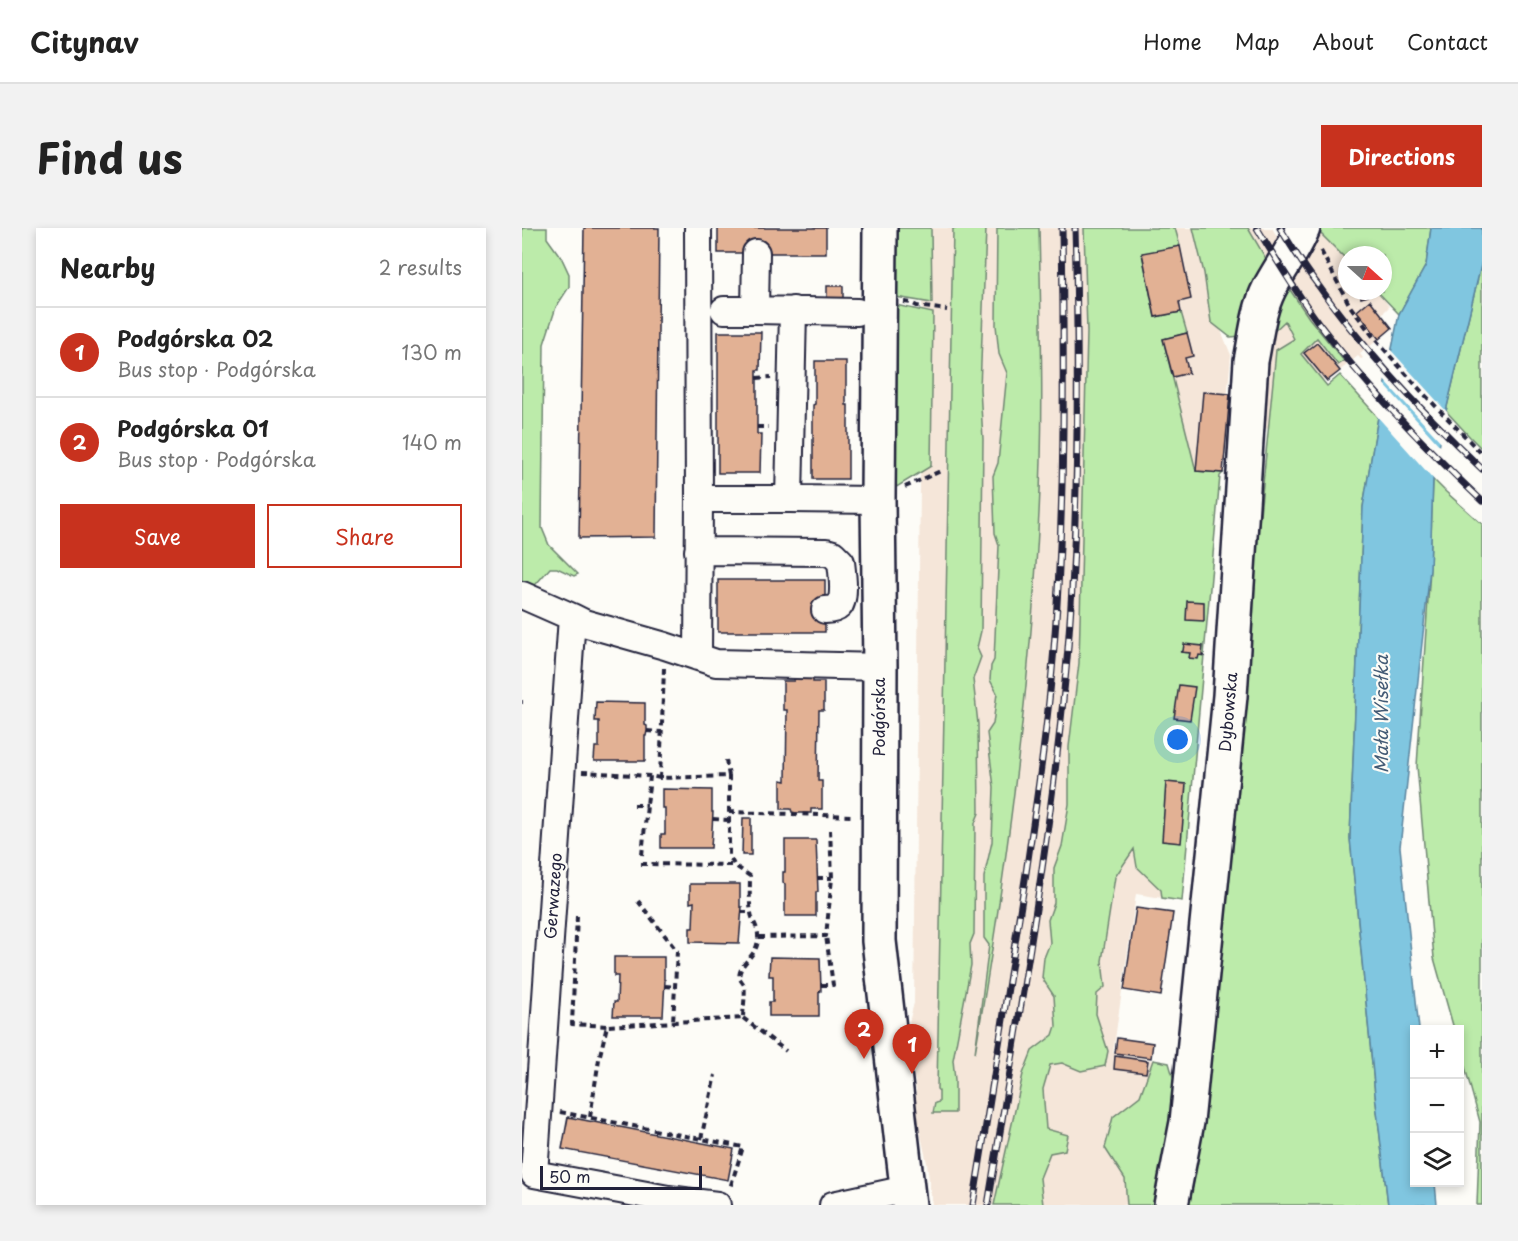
<!DOCTYPE html>
<meta charset="utf-8">
<style>
body{margin:0;font-family:"Playpen Sans",sans-serif;background:#f2f2f2;color:#222}
.controls{position:absolute;right:18px;bottom:18px;display:grid;overflow:hidden;border-radius:0px;box-shadow:0 3px 9px #0003}
.controls button{width:54px;height:54px;display:grid;place-items:center;padding:0;border:0;border-bottom:2px solid #e0e0e0;background:#fff;color:#222;font:30px sans-serif}
.compass{position:absolute;left:816px;top:18px;width:54px;height:54px;border-radius:50%;background:#fff;box-shadow:0 3px 9px #0003;rotate:111deg}
.scale{position:absolute;left:18px;bottom:15px;width:162px;box-sizing:border-box;padding-left:6px;border:3px solid #22223b;border-top:0;font-size:16px;line-height:21px;white-space:nowrap;color:#22223b;-webkit-text-stroke:4px #fdfcf7;paint-order:stroke}
.you{position:absolute;left:656px;top:512px;width:21px;height:21px;margin:-15px;border:4px solid #fff;border-radius:50%;background:#1a73e8;box-shadow:0 0 0 9px #1a73e833}
.badge{display:grid;place-items:center;width:39px;height:39px;border-radius:50%;background:#c8321e;color:#fff;font-size:20px;font-weight:700}
.pin{position:absolute;translate:-50% -50px;filter:drop-shadow(0 2px 3px #0008)}
.pin::after{content:'';position:absolute;top:32px;width:21px;height:18px;background:inherit;clip-path:polygon(0 0,100% 0,50% 100%)}
.list{margin:0;padding:0;list-style:none}
h2{display:flex;justify-content:space-between;align-items:center;height:78px;margin:0;padding:0 24px;font-size:26px}
h2 small{font-size:20px;font-weight:400;color:#767676}
.list li{display:grid;grid-template-columns:39px 1fr auto;gap:18px;align-items:center;box-sizing:border-box;height:90px;padding:0 24px;border-top:2px solid #e0e0e0}
.list b{display:block;font-size:22px;white-space:nowrap}
.list p{margin:0;font-size:20px;white-space:nowrap;color:#767676}
.list em{font-size:20px;font-style:normal;color:#767676}
.actions{display:flex;gap:12px;padding:18px 24px}
.actions a{flex:1;padding:14px 0;border:2px solid #c8321e;border-radius:0px;text-align:center;font-size:21px;color:#c8321e}
.actions .main{background:#c8321e;color:#fff}
.icon{flex:none;width:33px;height:33px;fill:none;stroke:currentColor;stroke-width:2;stroke-linecap:round;stroke-linejoin:round}
.map{position:relative;flex:none;width:960px;height:977px;overflow:hidden;border-radius:0px}
header{display:flex;align-items:center;gap:36px;box-sizing:border-box;height:84px;padding:0 30px;background:#fff;border-bottom:2px solid #e0e0e0}
header strong{font-size:28px}
nav{display:flex;gap:33px;margin-inline-start:auto;font-size:21px}
.intro{display:flex;align-items:center;justify-content:space-between;box-sizing:border-box;height:144px;padding:0 36px}
h1{margin:0;font-size:42px}
.button{padding:15px 27px;border-radius:0px;background:#c8321e;color:#fff;font-size:21px;font-weight:700}
main{display:flex;gap:36px;padding:0 36px}
aside{flex:1;background:#fff;border-radius:0px;box-shadow:0 3px 9px #0003}
.map>svg:first-child{display:block}
.built{fill:#f5e6d9}
.green{fill:#bcebaa;stroke:#6f8672;stroke-width:1.5}
.water{fill:#80c6e0;stroke:#5a849e;stroke-width:1.5}
.pier{fill:#fdfcf7}
.building{fill:#e2b194;stroke:#22223b;stroke-width:1.5}
.lines{fill:none;stroke-linecap:round;stroke-linejoin:round}
.minor-casing{stroke:#22223b;stroke-width:30}
.tertiary-casing{stroke:#22223b;stroke-width:38}
.path{stroke:#22223b;stroke-width:4;stroke-dasharray:6 4.5;stroke-linecap:butt}
.minor{stroke:#fdfcf7;stroke-width:26}
.tertiary{stroke:#fdfcf7;stroke-width:33}
.rail-casing{stroke:#22223b;stroke-width:7}
.rail{stroke:#fdfcf7;stroke-width:4.5;stroke-dasharray:14;stroke-linecap:butt}
.labels{text-anchor:middle;stroke-width:4.5;stroke-linejoin:round;paint-order:stroke}
.street-label{font-size:16px;fill:#22223b;stroke:#fdfcf7}
.water-label{font-size:18px;font-style:italic;fill:#435b75;stroke:#fdfcf7}
</style>
<header>
<strong>Citynav</strong>
<nav><a>Home</a><a>Map</a><a>About</a><a>Contact</a></nav>
</header>
<div class="intro"><h1>Find us</h1><a class="button">Directions</a></div>
<main>
<aside>
<h2>Nearby<small>2 results</small></h2>
<ul class="list">
<li><span class="badge">1</span><div><b>Podgórska 02</b><p>Bus stop · Podgórska</p></div><em>130 m</em></li>
<li><span class="badge">2</span><div><b>Podgórska 01</b><p>Bus stop · Podgórska</p></div><em>140 m</em></li>
</ul>
<div class="actions"><a class="main">Save</a><a>Share</a></div>
</aside>
<div class="map">
<svg width="960" height="977" viewBox="0 0 960 977">
<rect width="100%" height="100%" fill="#fdfcf7"/>
<filter id="ink" filterUnits="userSpaceOnUse"><feTurbulence type="fractalNoise" baseFrequency=".0167" numOctaves="2"/><feDisplacementMap in="SourceGraphic" scale="12" xChannelSelector="R" yChannelSelector="G"/><feConvolveMatrix kernelMatrix="1 2 1 2 8 2 1 2 1" color-interpolation-filters="sRGB"/></filter>
<g filter="url(#ink)">
<!-- built -->
<path class="built" d="M401,0h349l9,15 3,-2 41,-10 22,29v31h17l3,5 7,-5h6l9,16 -8,8 -3,22 1,2 -19,15 3,4 -2,1 -3,-3 -20,16 -1,-2 -14,10 -11,27 -15,27 -33,-6 6,-113 -57,-4 18,44 -49,546 -46,-7 -23,159 56,10 -3,55 -15,87h-219l-5,-42 -12,-54 1,-19 -8,-64 6,-23z"/>
<!-- green -->
<path class="green" d="M0,0h25v10l15,21 7,15v13l-13,20 -12,37 -2,184 7,17 29,29 -4,2 -17,-8h-7l-20,23 -8,-1z
M369,0h40l1,75 -42,-7z
M431,0h33l-6,161 3,50 -2,192 -4,17 4,9 -8,22 5,45 1,89 -4,10 -1,111 -4,10 1,21 -18,95 2,20v33h-22l2,-10 4,-1v-11l-2,-2z
M475,0h42c2,95 5,190 0,285 -9,182 -33,361 -64,540l14,-108 -5,-7v-61l8,-35 2,-55 -7,-54 6,-9 4,-31 -7,-13 1,-14 3,-6 5,-115 -4,-12 -2,-57 5,-13 9,-90 -8,-19 -3,-29z
M562,0h91l5,18 -38,8 13,63 26,-5 6,21 -24,6 33,132 27,2 -3,3 -38,425 -20,-3 -1,-8 -24,-23 -3,-18 -19,28 -13,84 3,26 -8,7 -1,20 12,37 -3,15 -24,5 -19,-8 -12,2 -7,24 3,40 22,6 -3,15 -15,3 -10,25 3,27h-49l29,-131 9,-23 21,-16 3,-9 -2,-30 -12,-18 2,-20 6,-15 -2,-23 6,-17v-35l8,-22 7,-42v-57l10,-84 8,-331z
M671,0h55l20,34 -25,74 -13,1 -19,-15 -7,-49z
M798,0h111l-5,37 -27,49 -22,-23h6v-36h-36v5l-28,-28z
M960,33v188l-12,-12 -24,-26z
M764,56l23,34 35,43 -6,4 -21,-27 -16,16 26,32 13,-11 38,42 -15,90 -13,331 25,256 13,111h-199l7,-35 79,-809 1,-11 18,-11 -9,-18 -16,15z
M369,76l42,9 -2,153 -41,25z
M911,251l13,13 36,32v681h-5l3,-83 -20,-73v-19l-6,-1 -20,-71 -17,-192 13,-197z
M631,832l16,3 6,20 -14,122h-34l-2,-26 -20,-31 8,-31 27,-21z"/>
<!-- water -->
<path class="water" d="M909,0h51v33l-36,150 -13,68 -3,90 -30,278 19,182 -5,1v152l21,1 2,22h-49l-13,-111 -25,-256 13,-331 15,-90 21,-103 27,-49z"/>
<!-- pier -->
<path class="pier" d="M867,120l59,65 -6,30 -59,-64z
M860,154l59,65 -5,35 -61,-68z"/>
<!-- building -->
<path class="building" d="M62,0h75l-3,309 -77,1z
M196,0h108v25h-108z
M658,18l11,53 -12,3 2,10 -26,5 -13,-64z
M305,58h16v13h-16z
M838,63h7l1,5 -7,2z
M848,72l22,28 -13,11 -22,-28z
M196,104h43l-1,38h-3v64h4l-1,39h-42z
M665,105l6,23 -8,2 4,15 -16,4 -10,-38z
M795,115l23,28 -13,10 -23,-28z
M293,133h31v44h2v74h-35v-74l2,-1z
M681,164l27,2 -7,79 -27,-2z
M196,352h107v52h-107z
M665,373l17,1v19l-18,-1z
M662,416l19,2 -1,8 3,2 -6,-1 -1,4 -9,-1 1,-5 -10,-1 3,-1z
M277,449l10,1h4v4h11v28h-5l-1,71h4v28h-11v4h-15l-4,-1 -1,-3h-10v-29l5,1 1,-71h-4v-29h11v-3z
M657,457l16,2 -5,33 -16,-2z
M74,474l49,1v22l2,1v5l-1,5h-1v25h-51l1,-14h4v-26h-4z
M644,554l20,2 -5,59 -19,-2z
M140,561l50,1v22h1l-2,36h-50v-14h4v-26h-3z
M221,590h8v37h-9z
M263,612h31l2,52h-2v24h-31v-32l-2,-1v-11h2z
M168,656h50v23h2l-3,36 -49,-1v-14h3l1,-26 -4,1z
M614,680l37,5 -12,83 -37,-6z
M92,729h50v23h1l-2,36h-50l1,-14h3l1,-26h-4z
M248,729l50,1 1,33 -2,1v24h-50v-14h4v-26h-4z
M595,810l36,5 -2,15 -36,-5z
M593,828l33,5 -2,12 -32,-4z
M46,889l166,32 -6,31 -166,-31z"/>
<g class="lines">
<defs>
<path id="minor" d="M234,25l-1,57 102,2
M202,82h31
M177,271h90l4,-189
M267,271l89,1
M176,323l128,1 7,2 8,8c1,9 5,37 -2,44 -3,3 -9,4 -14,4
M0,367l50,22
M176,429l1,-158 -1,-271
M195,977l-49,-6 -134,-25 38,-557 12,6 81,23 51,17 164,4
M311,977l74,-16"/>
<path id="tertiary" d="M358,0l-2,272 2,167 -1,274 30,264
M649,977l16,-83 43,-426 21,-335c5,-24 7,-50 18,-72 11,-21 25,-39 34,-61"/>
</defs>
<!-- minor casing -->
<use href="#minor" class="minor-casing"/>
<!-- tertiary casing -->
<use href="#tertiary" class="tertiary-casing"/>
<!-- path -->
<path class="path" d="M799,23l29,55 25,33 47,53 60,62
M382,74l7,1 6,3 30,4
M235,150l14,-1
M235,199h11
M383,259l38,-17
M0,474h1
M125,503l15,1
M204,532l3,16
M60,544l68,4
M112,577h13
M207,584l125,4
M191,591l16,1
M120,627l8,-79 10,2
M119,636l93,1
M295,650h15
M116,673l39,50 -4,71
M219,684h10
M55,688l-5,108 35,2
M237,709l67,-1 6,-58 -2,-48
M299,757h12l-7,-49
M143,758l11,1
M221,790l43,33
M38,884l183,35 -13,41
M68,889l9,-58 8,-33 136,-8c0,-9 3,-26 1,-33 -3,-5 -6,-7 -4,-13 4,-13 19,-17 18,-37 0,-8 -6,-14 -7,-22 -2,-12 -1,-25 -1,-37l-16,-11 -5,-10v-79l-69,2 4,-110
M179,911l14,-64"/>
<!-- minor -->
<use href="#minor" class="minor"/>
<!-- tertiary -->
<use href="#tertiary" class="tertiary"/>
<defs>
<path id="rail" d="M735,0c20,33 40,66 63,97 48,63 104,121 162,176
M758,0c12,19 24,39 38,57 47,67 105,128 164,184
M451,977c18,-111 36,-221 53,-332 11,-75 22,-150 28,-225 11,-140 10,-280 8,-420
M466,977c30,-185 64,-370 80,-557 11,-140 11,-280 7,-420"/>
</defs>
<!-- rail casing -->
<use href="#rail" class="rail-casing"/>
<!-- rail -->
<use href="#rail" class="rail"/>
</g>
</g>
<g class="labels">
<!-- street labels -->
<g class="street-label">
<text transform="translate(706 484) rotate(-85)" y="6">Dybowska</text>
<text transform="translate(357 489) rotate(-90)" y="6">Podgórska</text>
<text transform="translate(31 668) rotate(-86)" y="6">Gerwazego</text>
</g>
<!-- water labels -->
<g class="water-label">
<text transform="translate(860 486) rotate(-90)" y="6">Mała Wisełka</text>
</g>
</g>
</svg>
<div class="controls">
<button>+</button>
<button>−</button>
<button><svg class="icon" aria-label="layers" viewBox="0 0 24 24"><path d="M12 4l9 5-9 5-9-5zM3 14l9 5 9-5"/></svg></button>
</div>
<svg class="compass" viewBox="-18 -18 36 36"><path d="M0-13l5 13h-10z" fill="#e53935"/><path d="M0 13l5-13h-10z" fill="#767676"/></svg>
<div class="scale">50 m</div>
<div class="you"></div>
<div class="pin badge" style="left:390px;top:846px">1</div>
<div class="pin badge" style="left:342px;top:831px">2</div>
</div>
</main>
